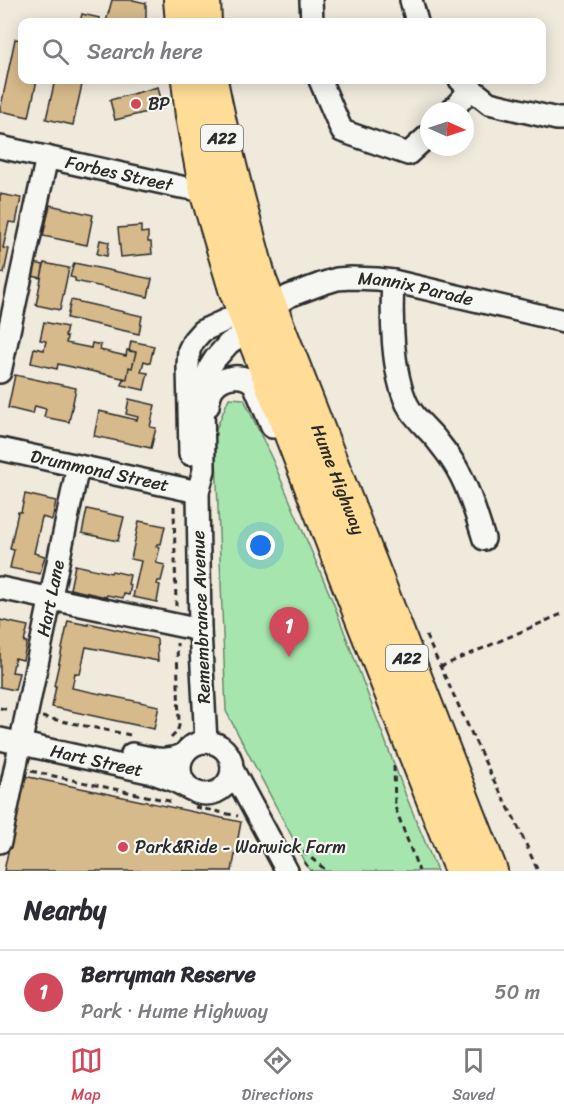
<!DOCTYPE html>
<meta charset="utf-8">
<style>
body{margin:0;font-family:Sriracha,sans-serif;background:#f2f2f3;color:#2b2b33}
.compass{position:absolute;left:420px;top:102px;width:54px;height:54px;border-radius:50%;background:#fff;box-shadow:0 3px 15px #0003;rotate:93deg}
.you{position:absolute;left:261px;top:546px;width:21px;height:21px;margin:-15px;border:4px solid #fff;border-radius:50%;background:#1a73e8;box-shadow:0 0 0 9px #1a73e833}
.badge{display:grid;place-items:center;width:39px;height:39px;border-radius:50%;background:#d1495b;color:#fff;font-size:20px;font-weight:700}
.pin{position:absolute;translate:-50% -50px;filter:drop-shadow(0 2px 3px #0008)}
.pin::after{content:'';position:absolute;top:32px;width:21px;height:18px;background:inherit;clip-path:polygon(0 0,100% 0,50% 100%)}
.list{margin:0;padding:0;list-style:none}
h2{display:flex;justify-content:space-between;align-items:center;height:78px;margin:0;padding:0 24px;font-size:26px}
h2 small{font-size:20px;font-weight:400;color:#7c7c81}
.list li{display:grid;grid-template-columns:39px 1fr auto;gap:18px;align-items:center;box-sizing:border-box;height:84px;padding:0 24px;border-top:2px solid #e1e1e2}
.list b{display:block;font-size:22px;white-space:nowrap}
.list p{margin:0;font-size:20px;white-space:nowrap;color:#7c7c81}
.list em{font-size:20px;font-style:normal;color:#7c7c81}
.icon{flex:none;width:33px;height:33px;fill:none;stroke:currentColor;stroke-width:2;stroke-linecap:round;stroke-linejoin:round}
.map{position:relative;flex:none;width:564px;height:871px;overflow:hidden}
.search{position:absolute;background:#fff;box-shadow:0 3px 15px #0003;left:18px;right:18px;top:18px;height:66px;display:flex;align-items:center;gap:15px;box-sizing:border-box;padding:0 21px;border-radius:12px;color:#7c7c81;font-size:22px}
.sheet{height:162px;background:#fff}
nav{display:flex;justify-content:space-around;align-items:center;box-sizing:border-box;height:84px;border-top:2px solid #e1e1e2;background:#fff;font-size:16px;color:#7c7c81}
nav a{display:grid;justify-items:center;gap:3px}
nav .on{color:#d1495b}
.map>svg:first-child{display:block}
.green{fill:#a6e6ae;stroke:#68886c;stroke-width:1.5}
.building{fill:#d6ba8b;stroke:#2b2b2b;stroke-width:1.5}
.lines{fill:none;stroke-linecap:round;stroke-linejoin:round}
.minor-casing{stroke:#2b2b2b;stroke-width:26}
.highway-casing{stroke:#2b2b2b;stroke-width:36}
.path{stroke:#2b2b2b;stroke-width:3;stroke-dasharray:6 4.5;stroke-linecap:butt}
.minor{stroke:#f6f6f2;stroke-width:21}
.highway{stroke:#ffdd96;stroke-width:32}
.poi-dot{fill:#d1495b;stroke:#f6f6f2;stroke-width:2}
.labels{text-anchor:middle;stroke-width:4.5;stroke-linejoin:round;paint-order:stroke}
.shield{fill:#f6f6f2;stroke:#686867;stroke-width:1.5}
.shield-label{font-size:16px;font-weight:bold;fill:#2b2b2b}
.poi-label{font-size:18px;fill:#2b2b2b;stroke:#f6f6f2;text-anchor:start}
.street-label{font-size:18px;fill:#2b2b2b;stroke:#f6f6f2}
</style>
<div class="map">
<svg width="564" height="871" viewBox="0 0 564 871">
<rect width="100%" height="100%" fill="#f0eadd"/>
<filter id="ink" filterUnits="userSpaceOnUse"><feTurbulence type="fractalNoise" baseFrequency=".0167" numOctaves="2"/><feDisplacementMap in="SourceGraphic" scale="12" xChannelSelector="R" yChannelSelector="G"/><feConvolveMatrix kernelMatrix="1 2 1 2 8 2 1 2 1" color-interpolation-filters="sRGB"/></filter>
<g filter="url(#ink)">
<!-- green -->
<path class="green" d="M229,398l15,1 29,62 60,141 73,194 31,75h-127l-84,-160 -11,-279z"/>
<!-- building -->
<path class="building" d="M112,0h21l13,3v19h-40z
M82,14l18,4 -1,4h-19z
M15,39l7,1v40h15l-8,37 -29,-6z
M55,80h28l-10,45 -27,-6z
M158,87l5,21 -48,12 -5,-20z
M0,194l21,4 -5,25 -7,-1 -6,26 6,1 -5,24 -4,-1z
M50,205l43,10 -6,30 -44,-9z
M141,226v7l7,-1v10h3l1,12 -31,3 -3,-29z
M100,240l9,2 -2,14 -10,-2z
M29,262l15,3 -3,13 -14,-3z
M44,263l25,5 -9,42 -24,-5z
M74,263l78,16 -4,18 -73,-16v-3l-5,-1z
M71,300l71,16 -3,18 -72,-16z
M44,322l23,5 -2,9 2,1 -1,6 25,5 1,-5 9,2 -1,5 26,6 1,-6 9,2 -4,16 -3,-1 -2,12 -69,-15 -1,5 -26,-6 3,-15 10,2 2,-9 -6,-1z
M131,341l23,5 -4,17 -6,-2 -3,11 7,1 -4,17 -22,-5 1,-7 4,1 2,-12 3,1 4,-16 -7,-1z
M15,375l61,13 -7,34 -25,-5 2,-8 -11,-3 -2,8 -25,-6z
M129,399l26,6 -5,22 6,1 -5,20 -57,-12 5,-25 38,9 1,-3 -12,-3z
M25,494l31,7 -4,19 -10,-3 -8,36 11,3 -5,18 -30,-6 4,-18 -4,-1 8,-37h3z
M87,509l37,8 -6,24 -36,-8z
M139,521l26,5 -4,18h-4l-1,2 4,1 -4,16 9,2 -4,16h-3l-1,3 3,1 -3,17 -24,-5 8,-36 -10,-2z
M75,565l36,8 1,-2 18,4 -2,9 3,1 -2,10 -5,-1 -1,4 -16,-3 -1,2 -36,-8z
M0,620l28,6 -4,16h3l-4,18 -8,-2 -3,14 7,1 -4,17 -15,-3z
M68,621l20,4v-2l69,16 1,22 -72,-14 -6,27 -5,-1 -3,15 87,18 -5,23 -102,-22 4,-21h-2z
M24,776l217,46 -9,49h-228z"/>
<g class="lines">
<defs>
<g id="minor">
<path d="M311,0l1,22"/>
<path d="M411,0l6,22"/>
<path d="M320,80l22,51 66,23 21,-19"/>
<path d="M460,80l29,23 68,16h7"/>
<path d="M451,111l20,-22"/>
<path id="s1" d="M0,147l181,40 36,6"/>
<path d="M393,281c-2,36 -1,91 14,123 7,14 20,24 29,35 6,8 12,15 17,23 14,21 23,52 31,77"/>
<path d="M0,372l47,-215"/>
<path d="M208,406c1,-6 1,-13 6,-19 10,-12 30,-14 40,-3l18,43"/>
<path id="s2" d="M0,449l198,43"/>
<path d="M190,454l-2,-88 1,-16 5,-10 8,-9 24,-11 30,-9"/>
<path d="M0,588l200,42"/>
<path id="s3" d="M0,739l153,34 22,8 15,8"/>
<path id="s4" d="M206,742l-6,-112 -2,-138 6,-22 -1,-74 4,-20 3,-9 5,-8 14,-16 22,-14 20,-22 18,-11 32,-12 16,-5 14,-1 26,1 16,2 171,40"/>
<circle cx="206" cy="768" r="26"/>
<path d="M132,754c19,4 32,9 51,1"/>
<path d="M232,769l55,102"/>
<path id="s5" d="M0,842l78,-376"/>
</g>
<g id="highway">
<path d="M180,0l2,22"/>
<path d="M204,0l1,22"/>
<path d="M188,80l4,36 14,75 29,98 118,307 108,275"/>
<path id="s6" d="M211,80c13,67 31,133 49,200l231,591"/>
</g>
</defs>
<!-- minor casing -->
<use href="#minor" class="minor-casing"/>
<!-- highway casing -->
<use href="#highway" class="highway-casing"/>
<!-- path -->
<path class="path" d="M174,506l2,100
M426,636l66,141 23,43 23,51
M440,667l124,-54
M0,708l10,2
M42,717l88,18
M224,736l15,18
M171,738l6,-6 2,-6 -2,-83
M394,766l1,41 24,64
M31,771l143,31
M195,807l43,9
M295,845l32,26
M304,862l7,9"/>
<!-- minor -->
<use href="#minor" class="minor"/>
<!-- highway -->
<use href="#highway" class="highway"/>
</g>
</g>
<!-- markers -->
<g class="poi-dot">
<circle cx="136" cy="104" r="6"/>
<circle cx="123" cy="847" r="6"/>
</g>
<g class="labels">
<!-- shield labels -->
<g class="shield">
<rect x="201" y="125" width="42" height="26" rx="4.5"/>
<rect x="386" y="645" width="42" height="26" rx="4.5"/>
</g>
<g class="shield-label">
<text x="222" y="144">A22</text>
<text x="407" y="664">A22</text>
</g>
<!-- poi labels -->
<g class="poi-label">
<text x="148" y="110">BP</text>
<text x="135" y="853">Park&amp;Ride - Warwick Farm</text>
</g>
<!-- street labels -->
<g class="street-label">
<text dy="6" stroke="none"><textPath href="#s1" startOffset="122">Forbes Street</textPath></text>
<text dy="6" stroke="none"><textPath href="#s4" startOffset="615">Mannix Parade</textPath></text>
<text dy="6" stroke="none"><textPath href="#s2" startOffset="102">Drummond Street</textPath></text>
<text dy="6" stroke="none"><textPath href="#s6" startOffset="420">Hume Highway</textPath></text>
<text dy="6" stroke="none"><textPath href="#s5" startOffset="249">Hart Lane</textPath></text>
<text transform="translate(201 617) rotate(-92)" y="6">Remembrance Avenue</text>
<text dy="6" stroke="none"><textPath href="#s3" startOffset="99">Hart Street</textPath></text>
</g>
</g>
</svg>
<svg class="compass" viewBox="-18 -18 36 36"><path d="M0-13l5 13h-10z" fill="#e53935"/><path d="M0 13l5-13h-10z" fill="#7c7c81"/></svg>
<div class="you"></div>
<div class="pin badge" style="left:289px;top:657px">1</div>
<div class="search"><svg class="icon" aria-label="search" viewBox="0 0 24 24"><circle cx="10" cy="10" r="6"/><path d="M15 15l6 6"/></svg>Search here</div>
</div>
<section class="sheet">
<h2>Nearby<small></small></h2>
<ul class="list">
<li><span class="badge">1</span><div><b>Berryman Reserve</b><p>Park · Hume Highway</p></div><em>50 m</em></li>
</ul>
</section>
<nav>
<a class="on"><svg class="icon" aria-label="map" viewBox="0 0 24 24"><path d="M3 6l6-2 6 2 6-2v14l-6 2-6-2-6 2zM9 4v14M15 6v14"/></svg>Map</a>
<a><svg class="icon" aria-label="directions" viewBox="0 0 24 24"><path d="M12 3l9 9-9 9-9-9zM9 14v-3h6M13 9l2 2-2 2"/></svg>Directions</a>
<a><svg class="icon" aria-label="saved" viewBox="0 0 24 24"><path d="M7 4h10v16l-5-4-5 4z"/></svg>Saved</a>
</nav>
